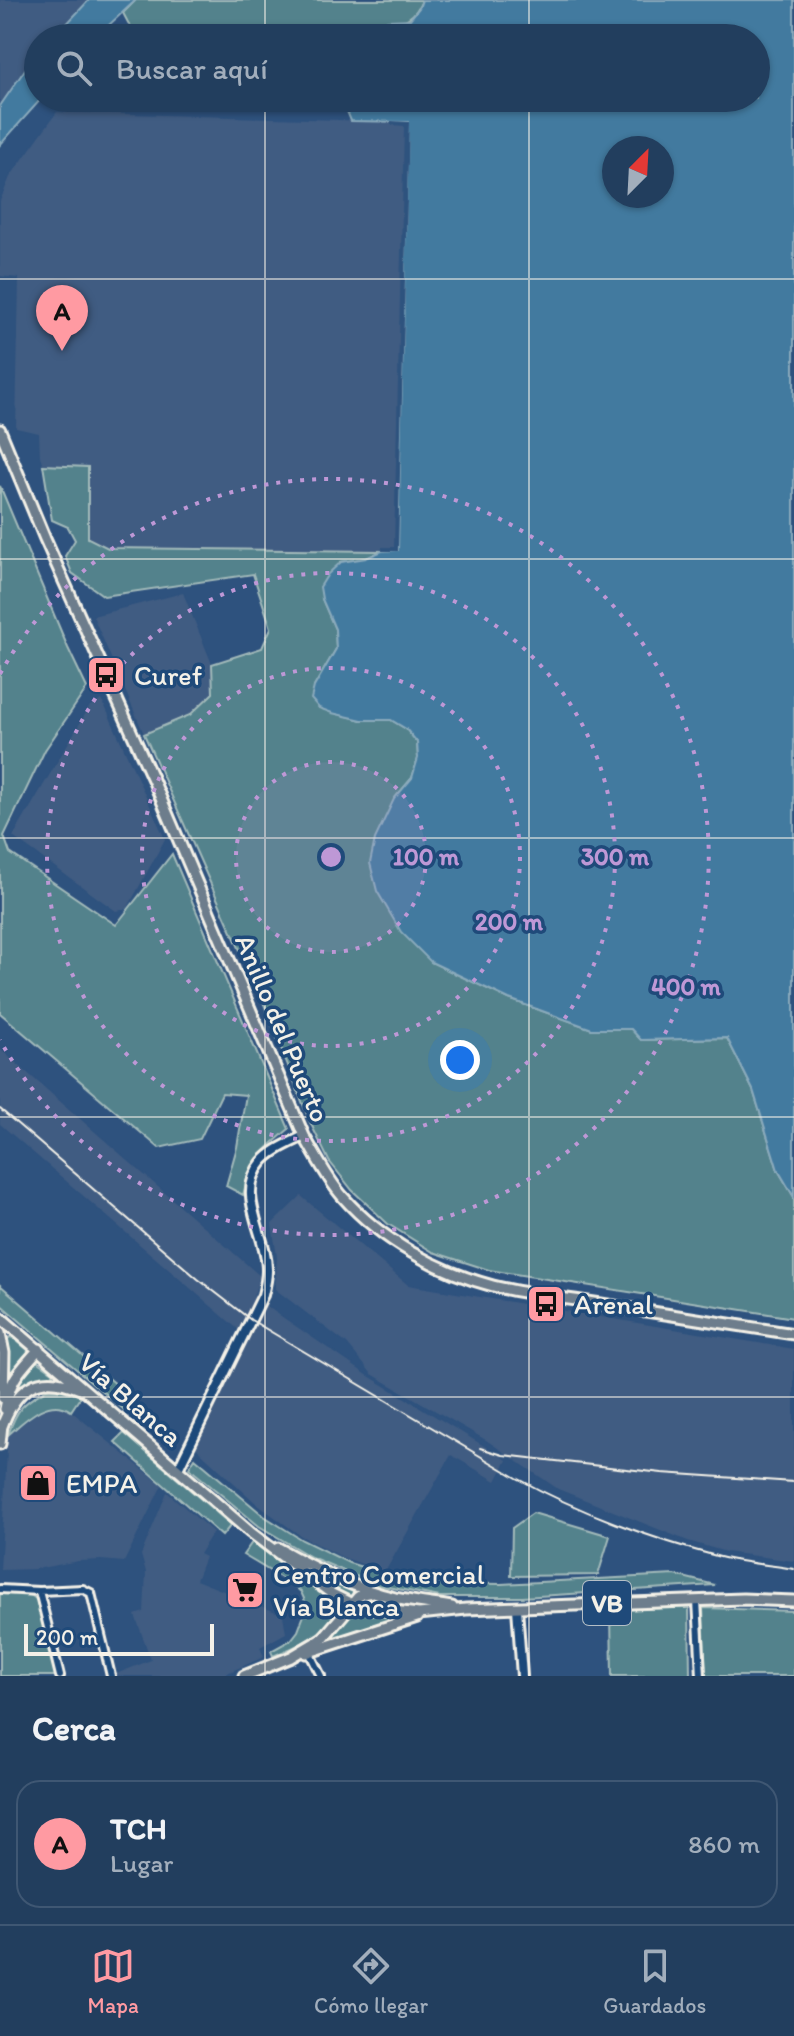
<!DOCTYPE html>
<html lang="es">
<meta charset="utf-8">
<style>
body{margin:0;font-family:Itim,sans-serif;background:#2e4967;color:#f1f3f6}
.compass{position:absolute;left:602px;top:136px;width:72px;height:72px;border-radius:50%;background:#223e5e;box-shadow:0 2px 6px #0004;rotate:24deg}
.scale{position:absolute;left:24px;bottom:20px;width:190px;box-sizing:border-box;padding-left:8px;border:4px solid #f4f1e8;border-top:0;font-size:22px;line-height:28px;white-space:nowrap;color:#f4f1e8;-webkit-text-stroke:6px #1f4a7a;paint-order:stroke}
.you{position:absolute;left:460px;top:1060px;width:28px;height:28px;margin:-20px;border:6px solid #fff;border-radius:50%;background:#1a73e8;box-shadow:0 0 0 12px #1a73e833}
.badge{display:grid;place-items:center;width:52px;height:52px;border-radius:50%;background:#ff9aa2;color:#111;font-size:26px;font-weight:700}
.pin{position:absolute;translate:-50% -66px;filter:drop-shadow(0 2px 4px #0008)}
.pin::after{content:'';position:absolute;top:42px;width:28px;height:24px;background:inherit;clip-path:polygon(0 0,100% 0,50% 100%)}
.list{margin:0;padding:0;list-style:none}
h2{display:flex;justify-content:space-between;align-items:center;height:104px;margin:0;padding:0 32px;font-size:34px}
h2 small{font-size:26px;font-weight:400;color:#a2aebc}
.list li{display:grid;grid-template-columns:52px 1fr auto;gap:24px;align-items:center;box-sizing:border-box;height:128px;margin:0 16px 16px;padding:0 16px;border:2px solid #3f5773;border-radius:24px}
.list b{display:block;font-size:30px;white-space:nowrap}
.list p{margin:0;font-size:26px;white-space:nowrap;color:#a2aebc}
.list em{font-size:26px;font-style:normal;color:#a2aebc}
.icon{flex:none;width:44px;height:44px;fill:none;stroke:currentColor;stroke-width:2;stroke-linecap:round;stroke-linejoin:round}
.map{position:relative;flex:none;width:794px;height:1676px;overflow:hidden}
.search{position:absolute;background:#223e5e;box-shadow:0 2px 6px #0004;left:24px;right:24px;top:24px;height:88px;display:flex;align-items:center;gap:20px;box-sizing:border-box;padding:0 28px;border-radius:44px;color:#a2aebc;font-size:30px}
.sheet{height:248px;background:#223e5e}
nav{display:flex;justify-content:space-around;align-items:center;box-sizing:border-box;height:112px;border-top:2px solid #3f5773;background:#223e5e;font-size:22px;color:#a2aebc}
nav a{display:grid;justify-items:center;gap:4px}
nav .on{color:#ff9aa2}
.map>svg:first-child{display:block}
.built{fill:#405c82}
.green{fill:#52828c;stroke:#a3baba;stroke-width:2}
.water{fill:#437a9f;stroke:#8aaabc;stroke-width:2;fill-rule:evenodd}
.pier{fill:#2e527e}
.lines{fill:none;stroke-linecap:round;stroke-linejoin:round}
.street-casing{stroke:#f4f1e8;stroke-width:12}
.secondary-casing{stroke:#f4f1e8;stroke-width:14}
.primary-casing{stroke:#f4f1e8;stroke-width:15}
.street{stroke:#1f4a7a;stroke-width:6}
.secondary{stroke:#1f4a7a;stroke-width:8}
.primary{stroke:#6d7d8c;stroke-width:9}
.rail{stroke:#f4f1e8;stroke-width:2}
.grid{fill:none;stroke:#f4f1e8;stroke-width:2;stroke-opacity:0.55}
.ring{fill:none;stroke:#be98d6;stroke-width:4;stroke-dasharray:4 8}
.labels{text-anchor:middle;stroke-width:7;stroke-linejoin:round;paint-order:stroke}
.shield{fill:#1f4a7a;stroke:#b4bfc7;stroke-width:2}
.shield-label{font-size:26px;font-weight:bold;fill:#f4f1e8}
.poi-label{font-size:28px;fill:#f4f1e8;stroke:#1f4a7a;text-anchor:start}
.street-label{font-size:28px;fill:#f4f1e8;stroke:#1f4a7a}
.centre{fill:#be98d6;stroke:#1f4a7a;stroke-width:4}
.ring-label{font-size:24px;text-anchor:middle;font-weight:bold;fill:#be98d6;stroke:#1f4a7a;stroke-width:7;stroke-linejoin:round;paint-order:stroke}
</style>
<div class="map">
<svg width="794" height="1676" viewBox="0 0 794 1676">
<rect width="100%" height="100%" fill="#2e527e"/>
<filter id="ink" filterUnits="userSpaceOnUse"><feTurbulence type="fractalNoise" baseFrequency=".0125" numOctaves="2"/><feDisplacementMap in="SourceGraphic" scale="16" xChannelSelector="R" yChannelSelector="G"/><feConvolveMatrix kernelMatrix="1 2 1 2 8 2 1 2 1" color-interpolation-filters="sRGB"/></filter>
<g filter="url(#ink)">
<!-- built -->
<path class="built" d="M0,0h89l-28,30v8h-23v17l-3,8 -9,5 -26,38z
M57,112l352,10 -11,429 -290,-3 -20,-10v-71l-45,-2 -3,-9 -1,-23 -23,-5 3,-150 -19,-2v-75l10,-24z
M183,593l29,71 1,29 -23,22 -46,19 -51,-118z
M102,700l63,139 -38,70 -11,2 -103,-74 77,-131z
M0,1049l260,227 -7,21 114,78 140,85 -11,21 -45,-26 -66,117 -43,-15 -41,-21 -43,-31 -65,-60 54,-108 -247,-213z
M301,1196l107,89 386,64v212l-68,-9 -38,-11 -130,-52 -72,-49 -114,-66 -25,-30 -72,-55 2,-32 -5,-33z
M45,1407h21l96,78 -38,77 -23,-2 -23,1 -42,8 -36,1 8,-135z
M167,1492l46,40 -14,22 6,3 -9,23 87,35 3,18 -26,14 4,10 -44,19h-103l-1,-2 35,-14 -16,-45 9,-3 2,-40 -5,-17z"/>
<!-- green -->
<path class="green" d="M136,0h286c-8,21 -22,22 -42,29v9h-244l-13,-25z
M43,465l45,2v71l20,10 274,3 -15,7 -27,4 -18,37 13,30 1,20 -22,38 5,21 42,12h30l15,9 11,13 1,17 -6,19 -18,21 37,163 78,37 83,30h39l10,11 86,-2 26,52 25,80 16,27v121l-305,-48 -56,-18 -45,-28 -36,-34 -23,-29 -19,-39 -46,-118 -120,-270 46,-19 23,-22 -1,-29 50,-16 9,-20 -18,-54 -149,22 -32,-23 -7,-17 10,-16 -7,-13 -16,-7z
M0,486l68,162 19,40 -42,62 -41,86 6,17 106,72 56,-71 117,275c-27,23 -38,31 -46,66l-17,-9 11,-39 9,-52 -24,-2 -22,46 -41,9 -159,-135z
M0,1285l124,106 -5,6 22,20 -4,4 -137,-117z
M10,1337l3,1 16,13 1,3 -16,18 -5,1 -2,-33z
M37,1361l16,11v6l-34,8 -2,-5z
M46,1390c13,0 23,0 35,6l-10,15c-22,-16 -47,10 -63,24 9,-26 14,-32 38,-45z
M124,1433l107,92 -9,11 -107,-94z
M195,1458l69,58 38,24 47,23 49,15 28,5 75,1 174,-9 40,10 -193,12h-82l-63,-12 -66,-28 -52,-31 -70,-58z
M533,1513l77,23 -12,39 -87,1 1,-48z
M253,1541l78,56 5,12c-8,26 -40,37 -63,47l-2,-5 20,-11 7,-9 6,-16 1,-14 -4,-9 -8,-7 -50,-30z
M282,1553l75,37 -6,9 -24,-14z
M3,1591c13,1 27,-1 35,11l18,74h-56v-84z
M372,1596l18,5 50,7h-45l-37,-6 3,-4z
M689,1607l1,69h-78l-1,-66z
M352,1608l49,9 -39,12 -45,19z
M703,1608l91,3v65h-88z"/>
<!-- water -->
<path class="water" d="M89,0h47l-41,38h-34v-8z
M422,0h372v1197l-16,-27 -25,-80 -26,-52 -86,2 -10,-11h-39l-83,-30 -78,-37 -30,-30 -24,-41 -7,-28 5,-24 19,-40 18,-21 6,-20 -1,-16 -11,-13 -15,-9h-29l-30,-7 -13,-5 -8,-9 3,-12 22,-38 -1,-20 -13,-30 -2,-12 8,-13 13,-12 25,-4 16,-7 16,-1 10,-428 -57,-1 -9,-22 414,-1v-60h-376v-9l7,-9 23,-1 9,-11zM614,148h48v48h-48z
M38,55v43h4l-42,47v-39l26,-38 9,-5z"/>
<!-- pier -->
<path class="pier" d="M391,121l18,1 -11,429h-16v-4h12l10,-421 -13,-1z"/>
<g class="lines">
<defs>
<path id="street" d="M0,1589l39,2 44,-2 8,4 20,83
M39,1591l21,85
M697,1600l4,76
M309,1652l12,24"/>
<path id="secondary" d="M178,1469l85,-174c2,-8 4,-16 4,-24 1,-36 -33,-76 -5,-109 10,-12 28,-19 42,-26
M517,1608l5,68"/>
<path id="primary" d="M0,430l45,109 109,243 150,354c12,20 23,43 39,61 39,44 94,74 150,89 36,9 72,12 108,18 65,10 129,20 193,30
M0,1317l250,215 82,62 20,10 33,6 34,4 47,-5 277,-10 51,2
M0,1333l4,20 -1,45
M5,1409c6,-32 13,-36 34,-60
M1,1429c14,-40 36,-59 79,-40
M0,1444l2,-20
M278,1548c37,21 75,40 117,50 19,4 38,6 57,9
M306,1653l111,-36
M244,1676l47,-19 32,-19 35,-41 4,-3 10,-2"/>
</defs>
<!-- street casing -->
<use href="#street" class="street-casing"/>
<!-- secondary casing -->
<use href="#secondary" class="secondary-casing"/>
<!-- primary casing -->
<use href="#primary" class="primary-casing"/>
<!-- street -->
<use href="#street" class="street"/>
<!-- secondary -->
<use href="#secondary" class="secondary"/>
<!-- primary -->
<use href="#primary" class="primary"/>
<!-- rail -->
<path class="rail" d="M0,1109l198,170 53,41 266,158c59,33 138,62 203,79 24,6 50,8 74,12
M480,1448l23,7 159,18 132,9"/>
</g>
</g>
<!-- grid -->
<path class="grid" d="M265,0v38M529,0v38M265,98v1578M529,98v1578M0,279h794M0,559h794M0,838h794M0,1117h794M0,1397h794"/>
<!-- distance rings -->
<circle cx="331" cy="857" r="95" fill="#be98d6" fill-opacity=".12"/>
<g class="ring">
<circle cx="331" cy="857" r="95"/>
<circle cx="331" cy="857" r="189"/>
<circle cx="331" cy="857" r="284"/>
<path d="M0 674A378 378 0 1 1 0 1040"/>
</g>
<!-- icons -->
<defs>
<symbol id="bus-square" viewBox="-11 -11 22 22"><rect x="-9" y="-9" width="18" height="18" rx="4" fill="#ff9aa2" stroke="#1f4a7a"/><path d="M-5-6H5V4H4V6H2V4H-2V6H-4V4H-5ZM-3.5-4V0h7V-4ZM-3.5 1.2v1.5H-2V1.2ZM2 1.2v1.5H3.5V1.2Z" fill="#111"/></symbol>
<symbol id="shop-square" viewBox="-11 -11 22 22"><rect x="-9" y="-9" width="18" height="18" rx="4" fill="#ff9aa2" stroke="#1f4a7a"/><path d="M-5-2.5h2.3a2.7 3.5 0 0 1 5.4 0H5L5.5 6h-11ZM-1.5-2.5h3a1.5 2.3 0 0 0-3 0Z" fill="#111"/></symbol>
<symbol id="supermarket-square" viewBox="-11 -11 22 22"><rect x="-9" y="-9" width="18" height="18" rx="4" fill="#ff9aa2" stroke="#1f4a7a"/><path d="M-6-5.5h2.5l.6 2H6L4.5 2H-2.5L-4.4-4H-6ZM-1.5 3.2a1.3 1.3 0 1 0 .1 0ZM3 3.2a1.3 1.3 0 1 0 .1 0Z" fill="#111"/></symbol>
</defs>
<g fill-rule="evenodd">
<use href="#bus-square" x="84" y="653" width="44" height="44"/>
<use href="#bus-square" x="524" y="1282" width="44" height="44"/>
<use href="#shop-square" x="16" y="1461" width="44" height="44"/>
<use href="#supermarket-square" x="223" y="1568" width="44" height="44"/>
</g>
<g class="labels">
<!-- shield labels -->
<rect class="shield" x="583" y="1581" width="48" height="44" rx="6"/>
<g class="shield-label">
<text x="607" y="1612">VB</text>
</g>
<!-- poi labels -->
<g class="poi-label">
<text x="134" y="685">Curef</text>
<text x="574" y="1314">Arenal</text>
<text x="66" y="1493">EMPA</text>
<text x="273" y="1584">Centro Comercial<tspan x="273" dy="32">Vía Blanca</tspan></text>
</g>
<!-- street labels -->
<g class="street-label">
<text transform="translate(283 1028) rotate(67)" y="10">Anillo del Puerto</text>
<text transform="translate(131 1399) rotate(41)" y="10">Vía Blanca</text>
</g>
</g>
<circle cx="331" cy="857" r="12" class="centre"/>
<g class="ring-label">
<text x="426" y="865">100 m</text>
<text x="615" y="865">300 m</text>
<text x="509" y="930">200 m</text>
<text x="686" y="995">400 m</text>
</g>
</svg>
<svg class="compass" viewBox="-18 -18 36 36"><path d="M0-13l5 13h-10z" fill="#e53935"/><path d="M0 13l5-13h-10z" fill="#a2aebc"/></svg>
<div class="scale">200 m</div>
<div class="you"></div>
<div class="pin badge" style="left:62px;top:351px">A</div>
<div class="search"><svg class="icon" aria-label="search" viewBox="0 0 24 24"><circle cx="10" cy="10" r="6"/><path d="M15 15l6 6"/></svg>Buscar aquí</div>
</div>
<section class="sheet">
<h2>Cerca<small></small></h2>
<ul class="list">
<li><span class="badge">A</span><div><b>TCH</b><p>Lugar</p></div><em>860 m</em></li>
</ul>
</section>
<nav>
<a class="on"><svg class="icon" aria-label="map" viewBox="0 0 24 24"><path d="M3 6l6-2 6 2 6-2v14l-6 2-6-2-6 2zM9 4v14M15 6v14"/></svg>Mapa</a>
<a><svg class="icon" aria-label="directions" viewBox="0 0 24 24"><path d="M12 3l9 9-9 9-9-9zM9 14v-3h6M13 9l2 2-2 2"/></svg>Cómo llegar</a>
<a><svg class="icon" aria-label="saved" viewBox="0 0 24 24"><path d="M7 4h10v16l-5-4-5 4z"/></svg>Guardados</a>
</nav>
